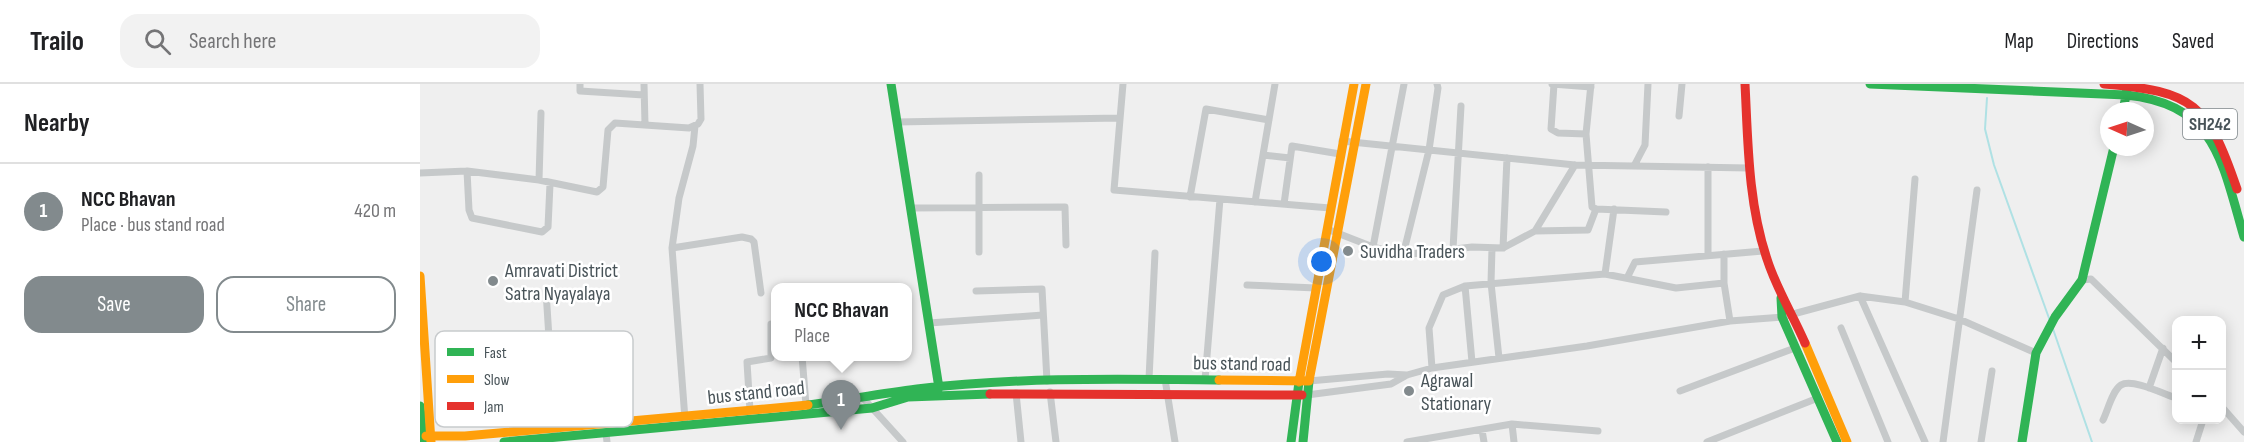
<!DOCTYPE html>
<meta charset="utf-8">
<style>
body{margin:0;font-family:"Sofia Sans Condensed",sans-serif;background:#f2f2f2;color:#202124}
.controls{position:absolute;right:18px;bottom:18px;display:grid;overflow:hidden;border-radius:12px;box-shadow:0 3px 15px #0003}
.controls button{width:54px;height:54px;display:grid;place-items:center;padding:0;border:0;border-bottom:2px solid #e0e0e0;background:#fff;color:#202124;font:30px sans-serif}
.compass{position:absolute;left:1680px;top:18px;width:54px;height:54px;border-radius:50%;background:#fff;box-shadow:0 3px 15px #0003;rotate:273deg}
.you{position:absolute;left:902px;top:178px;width:21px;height:21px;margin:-15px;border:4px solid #fff;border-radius:50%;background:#1a73e8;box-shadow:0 0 0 9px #1a73e833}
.badge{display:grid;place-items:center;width:39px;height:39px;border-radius:50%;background:#828a8d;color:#fff;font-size:20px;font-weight:700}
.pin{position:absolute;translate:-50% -50px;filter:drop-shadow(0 2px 3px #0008)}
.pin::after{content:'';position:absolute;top:32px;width:21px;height:18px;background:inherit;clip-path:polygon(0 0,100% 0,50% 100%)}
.popup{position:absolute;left:351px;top:199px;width:141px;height:78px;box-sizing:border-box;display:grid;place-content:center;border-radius:12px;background:#fff;filter:drop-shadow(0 2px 4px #0005);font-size:20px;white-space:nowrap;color:#757577}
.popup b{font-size:22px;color:#202124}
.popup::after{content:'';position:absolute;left:50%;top:100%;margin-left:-12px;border:12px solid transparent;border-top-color:#fff}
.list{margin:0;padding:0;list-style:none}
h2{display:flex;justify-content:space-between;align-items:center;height:78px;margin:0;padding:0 24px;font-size:26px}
h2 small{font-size:20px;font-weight:400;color:#757577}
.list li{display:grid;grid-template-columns:39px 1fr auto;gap:18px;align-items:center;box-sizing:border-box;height:96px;padding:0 24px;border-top:2px solid #e0e0e0}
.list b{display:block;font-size:22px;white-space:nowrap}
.list p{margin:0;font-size:20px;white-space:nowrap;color:#757577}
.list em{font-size:20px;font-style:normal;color:#757577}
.actions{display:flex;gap:12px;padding:18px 24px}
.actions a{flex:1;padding:14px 0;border:2px solid #828a8d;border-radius:18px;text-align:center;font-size:21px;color:#828a8d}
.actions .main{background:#828a8d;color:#fff}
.icon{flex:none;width:33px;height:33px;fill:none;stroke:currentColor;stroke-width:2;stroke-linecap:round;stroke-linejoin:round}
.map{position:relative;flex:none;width:1824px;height:358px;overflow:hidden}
header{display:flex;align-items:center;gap:36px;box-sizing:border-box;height:84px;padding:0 30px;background:#fff;border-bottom:2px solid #e0e0e0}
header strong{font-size:28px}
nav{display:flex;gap:33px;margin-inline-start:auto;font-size:21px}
.search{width:420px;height:54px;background:#f2f2f2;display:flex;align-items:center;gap:15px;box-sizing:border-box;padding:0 21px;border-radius:18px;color:#757577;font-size:22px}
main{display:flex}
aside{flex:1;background:#fff}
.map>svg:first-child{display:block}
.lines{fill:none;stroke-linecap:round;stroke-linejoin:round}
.stream{stroke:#afe1e4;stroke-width:2}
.street{stroke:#c6c9ca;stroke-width:7}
.fast{stroke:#30b455;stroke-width:9}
.slow{stroke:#ff9f0a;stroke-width:9}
.jam{stroke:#e5322d;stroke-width:9}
.poi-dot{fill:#828a8d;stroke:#fff;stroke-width:2}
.labels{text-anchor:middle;stroke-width:5;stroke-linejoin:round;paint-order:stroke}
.shield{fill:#fff;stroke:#7f878a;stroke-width:1.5}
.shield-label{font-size:18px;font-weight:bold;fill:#485358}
.poi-label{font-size:20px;fill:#485358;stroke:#fff;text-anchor:start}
.street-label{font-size:20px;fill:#485358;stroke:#fff}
.key{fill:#fff;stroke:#c8cbcd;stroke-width:1.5}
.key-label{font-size:16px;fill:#485358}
</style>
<header>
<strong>Trailo</strong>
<div class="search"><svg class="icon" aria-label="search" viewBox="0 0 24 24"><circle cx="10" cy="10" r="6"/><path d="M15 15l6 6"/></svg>Search here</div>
<nav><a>Map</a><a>Directions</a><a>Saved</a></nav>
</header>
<main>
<aside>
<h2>Nearby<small></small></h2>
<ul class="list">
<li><span class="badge">1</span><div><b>NCC Bhavan</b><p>Place · bus stand road</p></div><em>420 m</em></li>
</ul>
<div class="actions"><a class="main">Save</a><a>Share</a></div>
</aside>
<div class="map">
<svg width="1824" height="358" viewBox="0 0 1824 358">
<rect width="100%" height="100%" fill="#efefef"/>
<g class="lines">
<!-- stream -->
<path class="stream" d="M1567,14l-2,31 9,36 56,156
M1633,245l39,113"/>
<!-- street -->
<path class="street" d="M160,0v7l64,4
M224,0l1,40
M703,0l-9,106 216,18
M1132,0l39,3
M1134,0l-3,45 7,4 28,1
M1171,0l-5,50 6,73 4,2 70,3
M1259,32l3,-32
M477,38l223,-4
M922,57l233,24 174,3
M843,71l27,3
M1214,82l11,-21 3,-61
M47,87l2,39 3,8 70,14 6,-5 2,-43
M0,89l47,-2 72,9 58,12 6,-5 5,-57 7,-7 74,5 9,-4 3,-5 -1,-35
M119,96l2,-67
M770,113l16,-88 63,11
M835,118l20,-118
M864,120l8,-58 48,8
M490,124l155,-1 1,38
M907,145l46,18 30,8 69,-8 31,1 32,-17 40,-66
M1115,147l53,-1 8,-21
M953,163l31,-163
M252,164l7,-50 14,-52 2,-20
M1072,164l-1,35 8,75
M1083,164l4,-90
M1033,165l8,-143
M559,168v-77
M1304,170v29l6,38
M983,171l26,-105 9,-62 -1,-4
M1288,171v-88
M1185,190l9,-65
M1207,194l8,-16 128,-11
M1662,196l9,-1 85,83
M827,201l69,3
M1045,202l7,76
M126,207l9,141
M556,207l66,-2 5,92
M1440,212l65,146
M1485,218l10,-123
M509,239l114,-8
M1421,244l47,114
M382,272l4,49
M1012,284l-3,-40 14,-33 22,-9 140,-12 71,14 48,-5
M729,295l6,-126
M745,295l10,63
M785,296l15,-181
M889,297l79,-7 19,1
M1729,304l14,-40
M1260,307l115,-43
M630,308l6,50
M596,309l5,49
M887,311l84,-11 16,-9 25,-7 155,-22 143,-25 52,-4 78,-21 45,6 54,17 77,34
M443,314l40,44
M1802,323l22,25
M330,327l-3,-49 24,-4v-34
M265,335l-13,-171 70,-11 9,2 3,3 7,51
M1683,336c5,-10 9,-29 18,-35 11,-7 43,9 55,13
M1092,340l2,18
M1062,346l2,12
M186,349l1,9
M987,358l105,-18 86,7
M1287,358l111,-44
M1523,358l34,-252
M1561,358l11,-71
M1776,358l7,-22"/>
<!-- fast -->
<path class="fast" d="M471,0l48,304
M1450,0l256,11c90,9 96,67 118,142
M1703,27l4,-21
M1361,214l1,19 55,125
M388,321c36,-5 72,-11 109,-16 99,-12 202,-10 302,-9
M0,322l3,36
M84,358l368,-34 36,-11 82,-3
M871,358l8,-60
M883,358l6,-61
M1602,358l14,-89 19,-36 27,-37 32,-133"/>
<!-- slow -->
<path class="slow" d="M0,192l11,166
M1385,259l42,99
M799,296l90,1 57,-297
M879,298l55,-298
M6,352h39l343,-31"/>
<!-- jam -->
<path class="jam" d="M1325,0c3,58 3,119 22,175 9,29 26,56 38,84
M1684,0c90,7 104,20 133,105
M570,310l312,1"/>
</g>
<!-- markers -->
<g class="poi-dot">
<circle cx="928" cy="167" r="6"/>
<circle cx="73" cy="197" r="6"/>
<circle cx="989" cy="307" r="6"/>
</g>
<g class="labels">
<!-- shield labels -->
<rect class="shield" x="1763" y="25" width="54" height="30" rx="4.5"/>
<g class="shield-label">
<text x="1790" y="46">SH242</text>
</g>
<!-- poi labels -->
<g class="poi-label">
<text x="940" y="174">Suvidha Traders</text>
<text x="85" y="193">Amravati District<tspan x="85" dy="23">Satra Nyayalaya</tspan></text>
<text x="1001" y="303">Agrawal<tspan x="1001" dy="23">Stationary</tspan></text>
</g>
<!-- street labels -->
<g class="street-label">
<text transform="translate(822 279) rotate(1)" y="7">bus stand road</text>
<text transform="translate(336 308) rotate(-6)" y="7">bus stand road</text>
</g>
</g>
<!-- legend -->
<rect x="15" y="247" width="198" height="96" rx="9" class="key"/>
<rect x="27" y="264" width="27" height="8" fill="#30b455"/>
<rect x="27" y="291" width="27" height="8" fill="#ff9f0a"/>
<rect x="27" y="318" width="27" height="8" fill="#e5322d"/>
<g class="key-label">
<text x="64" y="274">Fast</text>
<text x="64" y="301">Slow</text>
<text x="64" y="328">Jam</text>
</g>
</svg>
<div class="controls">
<button>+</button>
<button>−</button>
</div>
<svg class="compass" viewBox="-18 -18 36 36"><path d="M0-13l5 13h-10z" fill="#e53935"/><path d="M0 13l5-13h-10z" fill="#757577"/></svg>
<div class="you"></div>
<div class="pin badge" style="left:421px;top:346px">1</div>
<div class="popup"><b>NCC Bhavan</b>Place</div>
</div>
</main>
